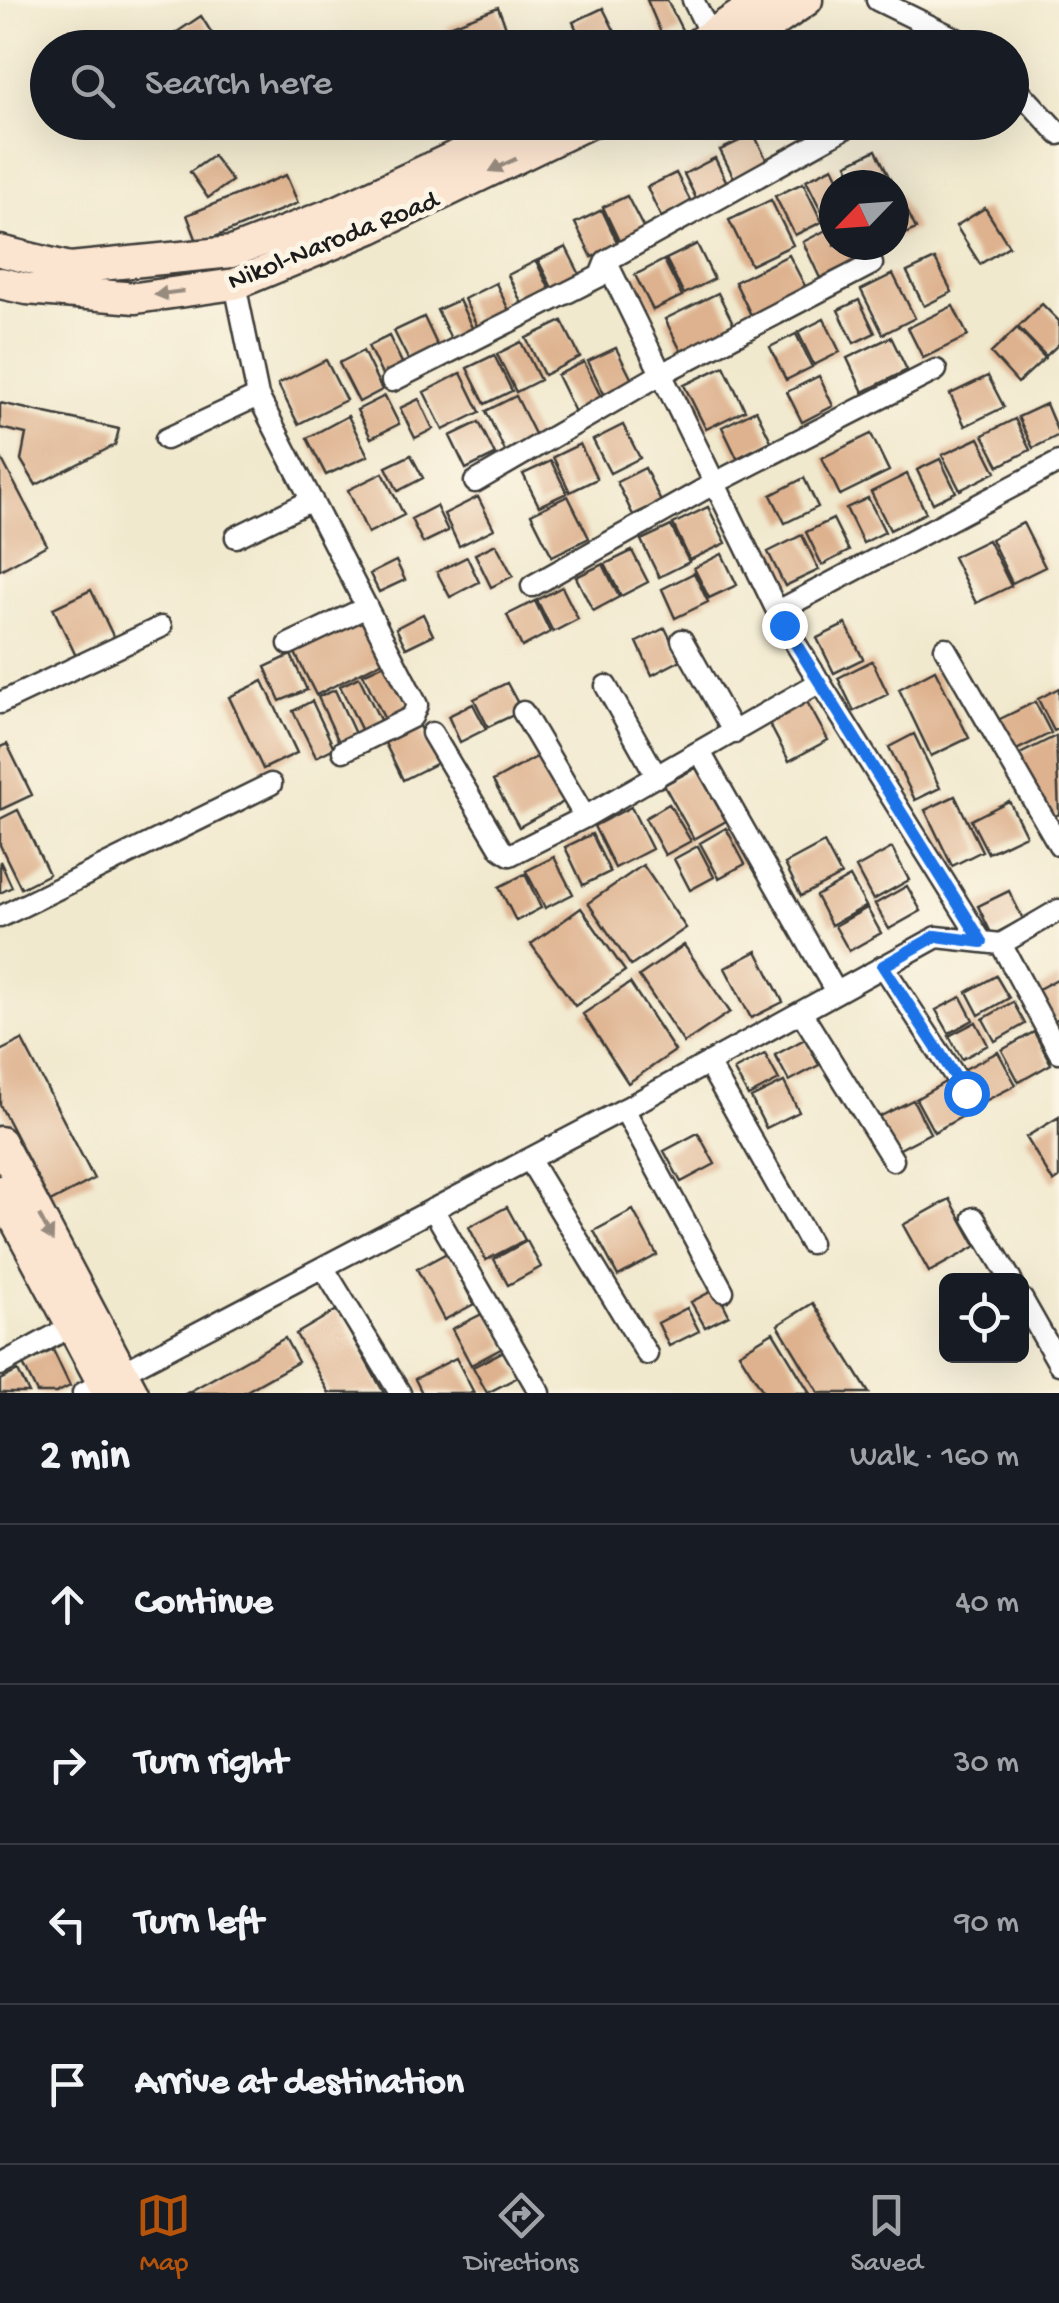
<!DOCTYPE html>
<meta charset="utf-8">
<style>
body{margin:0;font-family:"Gochi Hand",sans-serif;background:#242831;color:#f1f3f6}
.controls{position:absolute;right:30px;bottom:30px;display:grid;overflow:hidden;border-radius:15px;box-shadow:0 10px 40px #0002}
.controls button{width:90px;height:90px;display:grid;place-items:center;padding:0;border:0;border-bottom:2px solid #363941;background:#171b24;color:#f1f3f6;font:50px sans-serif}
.compass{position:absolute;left:819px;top:170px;width:90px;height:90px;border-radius:50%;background:#171b24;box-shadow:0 10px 40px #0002;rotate:245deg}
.stop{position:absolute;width:30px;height:30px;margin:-22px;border:8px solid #1a73e8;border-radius:50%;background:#fff}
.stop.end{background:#1a73e8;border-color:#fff;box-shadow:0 2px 10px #0008}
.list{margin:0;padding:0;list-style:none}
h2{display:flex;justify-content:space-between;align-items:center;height:130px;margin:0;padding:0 40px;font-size:42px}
h2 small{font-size:32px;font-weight:400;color:#9ea1a6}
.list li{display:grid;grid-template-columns:65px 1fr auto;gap:30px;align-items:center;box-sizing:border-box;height:160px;padding:0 40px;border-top:2px solid #363941}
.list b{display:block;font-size:38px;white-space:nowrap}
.list em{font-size:32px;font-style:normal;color:#9ea1a6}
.icon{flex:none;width:55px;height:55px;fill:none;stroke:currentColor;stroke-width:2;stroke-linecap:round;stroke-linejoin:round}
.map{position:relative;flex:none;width:1059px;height:1393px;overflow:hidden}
.search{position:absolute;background:#171b24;box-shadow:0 10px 40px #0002;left:30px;right:30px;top:30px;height:110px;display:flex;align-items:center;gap:25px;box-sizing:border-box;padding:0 35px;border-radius:55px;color:#9ea1a6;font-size:38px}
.sheet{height:770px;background:#171b24}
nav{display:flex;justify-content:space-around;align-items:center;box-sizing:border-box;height:140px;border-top:2px solid #363941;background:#171b24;font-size:28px;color:#9ea1a6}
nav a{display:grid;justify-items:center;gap:5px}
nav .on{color:#b45309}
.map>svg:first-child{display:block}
.building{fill:#deb28f}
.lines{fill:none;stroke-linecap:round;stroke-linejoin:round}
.street-casing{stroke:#3c3b37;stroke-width:25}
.secondary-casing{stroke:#3c3b37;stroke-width:35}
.street{stroke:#fff;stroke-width:20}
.secondary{stroke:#fce5d0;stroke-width:30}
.oneway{fill:#978b7f}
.route{stroke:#1a73e8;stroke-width:12}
.labels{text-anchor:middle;stroke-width:10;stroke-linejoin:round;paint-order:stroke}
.street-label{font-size:28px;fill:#1c1c1c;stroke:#fcf5e5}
</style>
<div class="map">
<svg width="1059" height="1393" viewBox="0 0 1059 1393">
<rect width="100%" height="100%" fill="#fcf5e5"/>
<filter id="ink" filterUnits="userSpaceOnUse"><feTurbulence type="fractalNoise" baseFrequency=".01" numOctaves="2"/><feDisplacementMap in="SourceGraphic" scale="20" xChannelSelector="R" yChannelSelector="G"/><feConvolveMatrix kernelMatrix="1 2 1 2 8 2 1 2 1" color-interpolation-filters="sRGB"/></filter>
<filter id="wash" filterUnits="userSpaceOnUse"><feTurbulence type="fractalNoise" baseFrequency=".0048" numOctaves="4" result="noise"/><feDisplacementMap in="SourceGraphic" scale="40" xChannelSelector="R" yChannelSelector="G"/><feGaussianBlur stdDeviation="2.25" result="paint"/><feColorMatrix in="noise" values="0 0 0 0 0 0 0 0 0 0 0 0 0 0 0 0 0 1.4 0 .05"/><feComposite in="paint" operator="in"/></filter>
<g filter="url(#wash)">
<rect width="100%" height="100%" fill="#f1e9ce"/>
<g id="blocks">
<!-- building -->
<path class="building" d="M647,0h20l15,30 -18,10z
M498,7l14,35 -15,6h-42l-8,-21z
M603,8l20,40h-38l-12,-26z
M201,16l19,30 -37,2 -9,-14z
M754,134l14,29 -33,17 -15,-30z
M876,150l16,33 -35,2 -10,-21z
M213,156l19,25 -24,17 -18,-26z
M715,158l14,29 -31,15 -14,-28z
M833,167l9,18h-8v28l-9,5 -19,-38z
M676,173l15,29 -30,15 -14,-30z
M286,175l12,28 -100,41 -11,-29z
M803,183l19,39 -27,13 -20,-39z
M899,194l17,35 -22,10v-43z
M627,196l18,35 -25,12 -17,-36z
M771,200l22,45 -42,20 -22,-45z
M985,208l24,38 -29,18 -24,-38z
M602,210l16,34 -26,13 -17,-34z
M834,226v19h37l3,7 -54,26 -17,-36z
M697,244l17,35 -30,15 -18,-35z
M566,247l16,32 -28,13 -16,-32z
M789,255l17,33 -55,27 -16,-33z
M935,259l17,33 -28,14 -17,-34z
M664,260l18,36 -29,14 -18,-35z
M536,261l16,33 -28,14 -16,-33z
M893,274l22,44 -32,16 -22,-44z
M496,283l16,34 -32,15 -16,-33z
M718,293l17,34 -53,26 -17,-34z
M459,300l16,34 -21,11 -17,-35z
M859,300l16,33 -21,10 -16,-33z
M1042,304l17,17v23l-13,12 -28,-29z
M953,306l15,30 -45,22 -15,-30z
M424,317l16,34 -29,14 -17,-34z
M824,319l16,33 -26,13 -16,-33z
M562,321l18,36 -36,18 -18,-37z
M1017,328l28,30 -27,25 -27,-30z
M796,334l16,33 -26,13 -16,-33z
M389,336l16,33 -21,10 -16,-33z
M891,337l16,33 -44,22 -16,-34z
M521,342l19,38 -24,12 -19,-38z
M616,348l18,36 -28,14 -18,-37z
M363,351l19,39 -23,12 -20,-39z
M494,355l18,36 -27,13 -18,-36z
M326,360l20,40 -48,24 -20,-40z
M584,362l18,37 -27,13 -18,-37z
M724,366l21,44 -39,19 -22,-44z
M461,373l19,39 -37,18 -19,-38z
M819,376l14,30 -31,16 -15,-30z
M988,376l16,31 -39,19 -15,-32z
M385,396l14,28 -28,14 -14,-28z
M516,396l21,42 -31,15 -20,-42z
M419,399l14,30 -18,9 -15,-30z
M0,403l119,26 -4,16 -79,40 -15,-25 5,-26 -26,-6z
M1046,404l13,31 -26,13 -15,-31z
M756,410l15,31 -34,17 -15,-31z
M348,416l20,40 -42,19 -19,-37z
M1015,419l15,31 -31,16 -16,-31z
M479,422l16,33 -29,14 -16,-33z
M623,425l17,33 -30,15 -17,-33z
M871,434l18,37 -49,24 -18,-37z
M979,438l17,34 -36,18 -18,-35z
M580,444l17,35 -27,13 -17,-35z
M411,455l12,23 -25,13 -12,-24z
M0,456l47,89 -47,25z
M940,459l16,33 -23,11 -16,-33z
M551,461l16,32 -28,13 -16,-32z
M645,468l16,34 -28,13 -16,-33z
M383,473l21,42 -36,18 -20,-43z
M907,474l19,39 -36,17 -19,-38z
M804,478l14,29 -33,16 -14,-28z
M568,496l21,42 -37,18 -21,-42z
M478,497l16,32 -35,17 -15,-32z
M868,498l17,34 -22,11 -17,-35z
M436,506l12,25 -25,12 -12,-24z
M708,507l18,36 -36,17 -17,-36z
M833,519l16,32 -27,14 -16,-33z
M1023,523l22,44 -33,16 -21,-44z
M671,526l18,36 -30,15 -18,-37z
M802,535l17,35 -34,16 -17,-34z
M988,540l23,46 -35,17 -23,-46z
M496,544l17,32 -22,11 -16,-33z
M632,551l16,31 -27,14 -16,-32z
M722,554l15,31 -28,13 -15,-30z
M467,557l12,25 -29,15 -13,-25z
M396,561l9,19 -26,12 -9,-18z
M603,564l16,33 -26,14 -17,-34z
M694,573l14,29 -33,16 -13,-29z
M562,587l16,32 -25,13 -16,-32z
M91,590l23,48 -38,18 -23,-48z
M535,601l15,31 -28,15 -15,-32z
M364,613l23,46 -71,36 -23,-46z
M423,614l10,21 -27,13 -10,-20z
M846,624l17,35 -29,14 -17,-35z
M665,628l16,32 -29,15 -15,-33z
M291,655l16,35 -27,11 -15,-34z
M872,661l16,33 -34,17 -16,-33z
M389,662l22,49 -25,11 -23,-48z
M935,670l34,68 -38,18 -32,-67z
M359,677l23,47 -19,9 -23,-47z
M263,681l34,72 -34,16 -34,-72z
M507,683l15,28 -34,16 -14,-28z
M1059,688v41l-5,2 -16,-32z
M335,690l21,46 -16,8 -22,-47z
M806,700l22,40 -39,21 -21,-40z
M312,701l22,47 -18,9 -23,-46z
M1035,702l16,31 -37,18 -16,-31z
M473,704l13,25 -26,13 -12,-26z
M419,726l18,37 -34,17 -18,-37z
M914,734l26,54 -25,12 -26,-53z
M1056,736l3,78 -9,5 -32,-64z
M7,744l25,51 -32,15v-63z
M542,754l25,46 -48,27 -26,-46z
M696,768l30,53 -32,18 -30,-54z
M955,796l27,55 -30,15 -27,-56z
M1009,801l17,34 -38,18 -17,-33z
M669,804l22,37 -26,14 -20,-37z
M631,807l21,42 -37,19 -21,-42z
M18,810l31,64 -28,14 -21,-43v-26z
M726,828l19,36 -26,14 -19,-35z
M592,834l18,38 -27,13 -18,-38z
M824,843l17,32 -40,21 -16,-32z
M698,846l16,31 -24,13 -16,-31z
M892,848l17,32 -36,20 -17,-32z
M554,857l19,37 -28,14 -19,-37z
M0,861l12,26 -12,6z
M643,865l43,63 -55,38 -43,-63z
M525,874l16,34 -25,13 -17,-34z
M850,877l16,29 -35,19 -15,-29z
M907,886l14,25 -32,18 -14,-25z
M1009,891l14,28 -31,16 -14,-29z
M581,908l44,63 -50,35 -44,-62z
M867,908l14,25 -32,18 -14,-25z
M684,945l46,67 -46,31 -45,-67z
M757,951l26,51 -32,16 -26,-50z
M996,976l13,22 -30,17 -12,-23z
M1059,978v40l-10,5 -16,-31z
M630,983l45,68 -47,32 -45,-69z
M961,997l12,23 -24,13 -13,-23z
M1013,1002l12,22 -30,17 -12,-22z
M976,1022l12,23 -26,14 -13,-23z
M1034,1032l17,32 -32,18 -17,-32z
M805,1039l14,26 -30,16 -14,-26z
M22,1040l72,139 -44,23 -50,-97v-54z
M998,1052l18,33 -35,18 -18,-33z
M765,1054l14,26 -31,16 -14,-26z
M947,1081l18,34 -31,17 -18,-33z
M784,1082l15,30 -33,16 -15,-30z
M913,1100l17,33 -36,19 -17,-34z
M1059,1117v61l-6,4 -27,-45z
M698,1133l17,31 -34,18 -17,-31z
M950,1199l26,47 -47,26 -26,-47z
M507,1207l18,33 -39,20 -17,-33z
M633,1210l24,45 -39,21 -24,-45z
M527,1241l14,26 -33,18 -14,-26z
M447,1253l27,51 -30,16 -27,-51z
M716,1289l13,26 -24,12 -14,-25z
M813,1303l56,90h-50l-41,-68z
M687,1308l12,23 -30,15 -11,-23z
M337,1310l47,83h-55l-33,-59z
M488,1311l18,35 -35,19 -19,-36z
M773,1332l37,61h-46l-25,-40z
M285,1338l13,24 -55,31h-56z
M53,1350l17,36 -14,7h-19l-14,-29z
M506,1350l14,26 -33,17 -14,-26z
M456,1358l18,35h-52l-7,-14z
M18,1371l11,22h-29v-13z"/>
</g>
</g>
<g filter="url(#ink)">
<use href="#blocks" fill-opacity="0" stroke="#3c3b37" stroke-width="2.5"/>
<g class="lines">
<defs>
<path id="street" d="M693,0l18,36
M877,0l98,48
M1012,83l47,51
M847,127l-241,134 178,364 198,317
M235,284l23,112
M392,381l208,-105 6,-15
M166,439l92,-43 159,309 -5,12 -69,34
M475,482l186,-108 211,-110
M236,537l76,-37
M532,586l183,-103 221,-113
M778,611l281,-149
M682,640l52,93
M289,644l78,-37
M945,648l114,197
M606,686l51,91
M0,703l161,-76
M523,712l62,105
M432,733l69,116 9,6 75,-38 235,-135
M700,752l136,240
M0,917l271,-133
M1001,944l58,108
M883,966l83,127
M801,1012l92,148
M708,1063l102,180
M624,1109l99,182
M529,1159l118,195
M433,1209l107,184
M974,1218l37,62
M323,1267l77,126
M1022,1299l37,65
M0,1365l72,-39
M83,1393l549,-288 305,-168 64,7 58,-34"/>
<path id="secondary" d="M691,48l72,-48
M737,48l70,-48
M0,251l70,17 162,-16 104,-40 193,-90
M0,283l27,6 109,9 99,-14 136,-56 220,-106
M0,1142l133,251
M0,1191l108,202"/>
</defs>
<!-- street casing -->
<use href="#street" class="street-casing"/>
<!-- secondary casing -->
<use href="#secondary" class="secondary-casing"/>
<!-- street -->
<use href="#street" class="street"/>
<!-- secondary -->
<use href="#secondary" class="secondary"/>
</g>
<!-- one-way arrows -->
<defs><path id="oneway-solid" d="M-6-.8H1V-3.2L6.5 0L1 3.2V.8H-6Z" transform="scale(2.5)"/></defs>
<g class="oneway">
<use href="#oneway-solid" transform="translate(503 165) rotate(154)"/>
<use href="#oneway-solid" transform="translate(169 293) rotate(172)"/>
<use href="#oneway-solid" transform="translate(46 1228) rotate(62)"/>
</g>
</g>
<g class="lines" filter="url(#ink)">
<!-- route -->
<path class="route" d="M784,625l198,317 -46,-6 -53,30 83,127"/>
</g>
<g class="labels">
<!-- street labels -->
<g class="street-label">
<text transform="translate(332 238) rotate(-22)" y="10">Nikol-Naroda Road</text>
</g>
</g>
</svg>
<div class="controls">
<button><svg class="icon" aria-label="locate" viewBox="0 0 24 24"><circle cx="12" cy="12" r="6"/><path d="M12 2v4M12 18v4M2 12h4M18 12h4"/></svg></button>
</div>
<svg class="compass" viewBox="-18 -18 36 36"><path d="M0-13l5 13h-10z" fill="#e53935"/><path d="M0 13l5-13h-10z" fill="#9ea1a6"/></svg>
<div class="stop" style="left:966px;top:1093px"></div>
<div class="stop end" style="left:784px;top:625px"></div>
<div class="search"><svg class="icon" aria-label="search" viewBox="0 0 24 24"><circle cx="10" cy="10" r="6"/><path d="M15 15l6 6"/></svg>Search here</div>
</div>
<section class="sheet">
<h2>2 min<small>Walk · 160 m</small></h2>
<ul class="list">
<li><svg class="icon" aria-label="ahead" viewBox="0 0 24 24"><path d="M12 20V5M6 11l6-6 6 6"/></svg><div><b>Continue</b></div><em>40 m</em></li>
<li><svg class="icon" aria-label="right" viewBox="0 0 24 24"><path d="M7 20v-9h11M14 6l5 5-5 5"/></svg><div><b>Turn right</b></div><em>30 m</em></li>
<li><svg class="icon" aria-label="left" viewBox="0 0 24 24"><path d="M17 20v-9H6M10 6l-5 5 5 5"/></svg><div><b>Turn left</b></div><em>90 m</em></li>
<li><svg class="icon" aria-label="arrive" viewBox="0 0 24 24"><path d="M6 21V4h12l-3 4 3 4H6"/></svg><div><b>Arrive at destination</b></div></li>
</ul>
</section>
<nav>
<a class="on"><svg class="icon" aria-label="map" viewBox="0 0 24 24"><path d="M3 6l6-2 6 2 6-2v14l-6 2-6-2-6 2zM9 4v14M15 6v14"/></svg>Map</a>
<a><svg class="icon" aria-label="directions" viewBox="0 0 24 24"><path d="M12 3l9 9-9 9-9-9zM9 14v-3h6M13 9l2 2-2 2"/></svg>Directions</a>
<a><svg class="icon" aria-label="saved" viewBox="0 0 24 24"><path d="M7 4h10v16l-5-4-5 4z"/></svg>Saved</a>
</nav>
